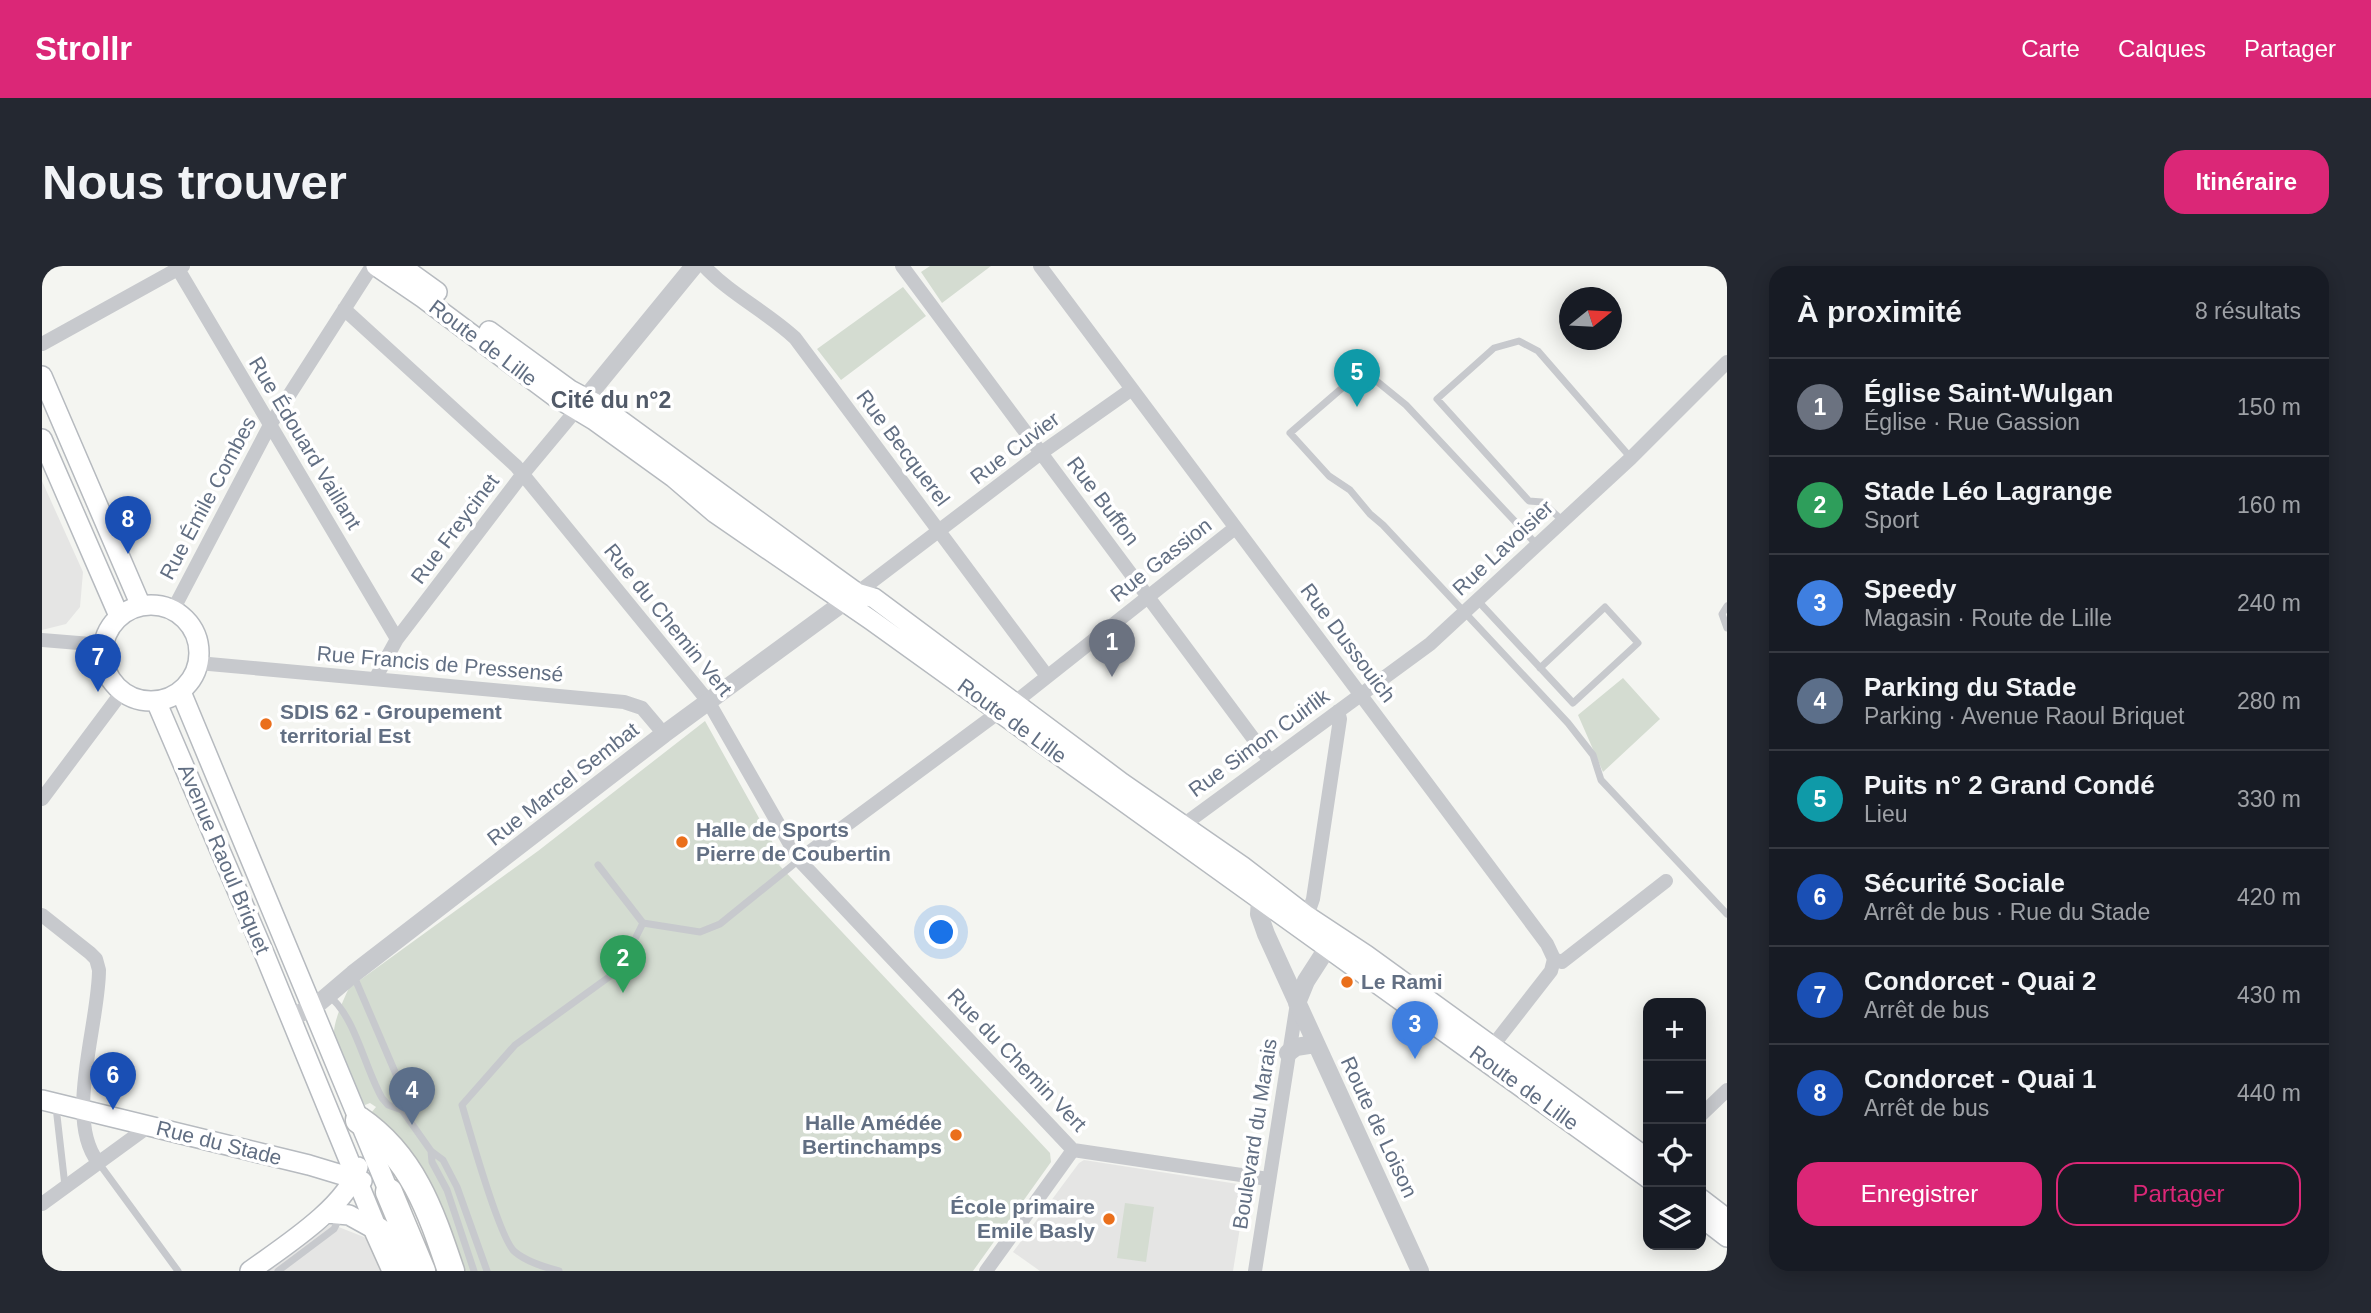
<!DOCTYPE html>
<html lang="fr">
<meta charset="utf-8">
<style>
body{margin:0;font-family:Helvetica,sans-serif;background:#242831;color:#f1f3f6}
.controls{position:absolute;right:21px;bottom:21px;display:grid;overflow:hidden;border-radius:14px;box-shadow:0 4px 18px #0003}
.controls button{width:63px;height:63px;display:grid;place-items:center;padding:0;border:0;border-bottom:2px solid #363941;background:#171b24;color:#f1f3f6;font:35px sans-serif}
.compass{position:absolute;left:1517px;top:21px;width:63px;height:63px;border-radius:50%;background:#171b24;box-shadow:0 4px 18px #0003;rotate:72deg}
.you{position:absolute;left:900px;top:667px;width:24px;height:24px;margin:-18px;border:5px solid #fff;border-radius:50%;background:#1a73e8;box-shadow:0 0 0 10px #1a73e833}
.badge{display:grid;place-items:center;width:46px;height:46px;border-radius:50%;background:#db2777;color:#fff;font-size:23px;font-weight:700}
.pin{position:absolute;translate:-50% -58px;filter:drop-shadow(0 2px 4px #0008)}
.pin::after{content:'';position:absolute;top:37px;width:24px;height:21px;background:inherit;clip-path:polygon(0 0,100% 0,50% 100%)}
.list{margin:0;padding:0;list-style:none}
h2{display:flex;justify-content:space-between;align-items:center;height:91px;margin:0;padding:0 28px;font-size:30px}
h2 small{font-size:23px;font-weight:400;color:#9ea1a6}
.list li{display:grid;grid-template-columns:46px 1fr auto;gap:21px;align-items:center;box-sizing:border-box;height:98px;padding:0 28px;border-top:2px solid #363941}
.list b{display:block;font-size:26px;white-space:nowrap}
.list p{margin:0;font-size:23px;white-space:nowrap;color:#9ea1a6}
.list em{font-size:23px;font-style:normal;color:#9ea1a6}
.actions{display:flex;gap:14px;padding:21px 28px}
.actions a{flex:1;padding:16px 0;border:2px solid #db2777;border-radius:21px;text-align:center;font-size:24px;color:#db2777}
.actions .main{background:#db2777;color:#fff}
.icon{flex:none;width:38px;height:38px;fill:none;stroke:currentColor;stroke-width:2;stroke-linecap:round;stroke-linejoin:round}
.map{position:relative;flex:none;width:1685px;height:1005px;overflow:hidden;border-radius:21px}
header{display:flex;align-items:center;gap:42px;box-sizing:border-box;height:98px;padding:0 35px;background:#db2777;color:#fff}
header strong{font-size:33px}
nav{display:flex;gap:38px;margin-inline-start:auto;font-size:24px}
.intro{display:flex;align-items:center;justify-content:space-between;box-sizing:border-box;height:168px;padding:0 42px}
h1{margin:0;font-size:49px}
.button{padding:18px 32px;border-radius:21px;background:#db2777;color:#fff;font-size:24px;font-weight:700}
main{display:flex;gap:42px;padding:0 42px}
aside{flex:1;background:#171b24;border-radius:21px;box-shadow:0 4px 18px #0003}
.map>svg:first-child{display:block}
.built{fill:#e5e5e4}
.green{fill:#d4dcd1}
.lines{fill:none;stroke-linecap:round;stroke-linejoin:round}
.secondary-casing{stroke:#b6babf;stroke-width:22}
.motorway-casing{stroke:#b6b9bc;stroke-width:29}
.service{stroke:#c7c9cd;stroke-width:7}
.minor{stroke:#c7c9cd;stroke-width:14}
.tertiary{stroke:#c7c9cd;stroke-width:18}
.secondary{stroke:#fff;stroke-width:19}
.motorway{stroke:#fff;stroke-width:26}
.poi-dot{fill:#ea6f1b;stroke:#fff;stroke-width:2.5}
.labels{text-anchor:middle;stroke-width:7;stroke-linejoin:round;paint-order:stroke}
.street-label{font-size:21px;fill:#626f83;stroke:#fff}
.poi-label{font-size:21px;font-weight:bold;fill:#626f83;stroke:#fff;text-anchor:start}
.neighbourhood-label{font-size:23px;font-weight:bold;fill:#515a68;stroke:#fff}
</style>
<header>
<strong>Strollr</strong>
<nav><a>Carte</a><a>Calques</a><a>Partager</a></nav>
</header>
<div class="intro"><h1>Nous trouver</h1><a class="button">Itinéraire</a></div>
<main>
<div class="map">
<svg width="1685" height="1005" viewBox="0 0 1685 1005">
<rect width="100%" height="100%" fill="#f4f5f1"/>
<!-- built -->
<path class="built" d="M0,215l41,91 -3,35 -14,17 -24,6z
M1042,894l160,25 2,5 -13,81h-193l-27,-19 66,-89z
M289,958l38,15 15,32h-117z"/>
<!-- green -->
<path class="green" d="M888,0h61l-49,37 -21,-31z
M861,21l23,29 -85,64 -24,-31z
M1581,412l37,41 -57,53 -25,-57z
M663,455l78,140 -4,4 271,288 1,9 -78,109h-514l-88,-158 5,-6 -6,-4 -5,2c-7,-11 -30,-60 -31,-71 -1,-11 10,-36 15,-46l189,-137z
M1083,937l29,4 -8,55 -29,-4z"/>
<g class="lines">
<defs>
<path id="secondary" d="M334,0l47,32 131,98 40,24 79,57 42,36 156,107 777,558
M359,0l36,26
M447,65l81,59 32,17 230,168 25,18 17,5 248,185 120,83 65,50 59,39 282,204
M0,110l99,230
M0,173l77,177
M61 387a48 48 0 1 1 96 0a48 48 0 1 1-96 0Z
M139,426l208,500
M114,435l108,252 114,278
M0,834l267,65 53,16
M1659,933l26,20
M285,947l22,2 29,16
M1659,951l26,20
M208,1005c33,-24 98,-65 108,-104"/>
<path id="motorway" d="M317,854c54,37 72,92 92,151
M347,926l33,79
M336,965l18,40"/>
</defs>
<!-- secondary casing -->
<use href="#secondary" class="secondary-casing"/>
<!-- motorway casing -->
<use href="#motorway" class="motorway-casing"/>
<!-- service -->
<path class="service" d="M1521,255l-21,-19 -13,-1 -92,-102 57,-51 25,-7 19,10 93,107
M1495,279l-131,-140 -43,-35 -73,63 39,43 21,14 20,24 13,11 185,198 25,32 8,25 126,134
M1436,335l95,102 65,-60 -33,-36 -65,61
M1685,340l-5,8 5,14
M556,599l45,58 57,9 20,-8 79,-64
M311,708l48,112 1,24
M287,730c26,20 36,73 53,102l6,7 14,5 29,41 12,9 14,27 30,84
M14,841l9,79
M389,885l1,11 15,28 27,81
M56,896l80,109
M236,1005l56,-42 6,-12
M517,1005c-15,-4 -32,-9 -44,-19 -15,-11 -46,-123 -53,-147l53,-60 105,-76 23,-46"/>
<!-- minor -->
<path class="minor" d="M662,0c26,28 63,46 91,72l252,338
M860,0l368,495
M998,0l507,678 7,15 -3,12 -60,77
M136,3l219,370
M302,43l172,157 192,235 91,159 274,290 195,29
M0,78l141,-78
M815,327l184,-140 91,-64
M131,344l97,-185 102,-159
M0,374l61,5
M156,397l426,39 18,6 22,26
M333,413l22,-40 125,-164 55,-66
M972,437l221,-175
M0,533l80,-107
M1140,560l248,-182 201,-186 96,-96
M757,594l200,-148
M0,649l48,38 6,6 3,11c0,54 -35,149 -1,192
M1265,650l6,-17 27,-180 -2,-8
M1512,693l8,3 104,-81
M1659,849l26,-25
M0,938l107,-78
M944,1005l87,-121
M1213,1005l42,-268"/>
<!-- tertiary -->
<path class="tertiary" d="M535,143l117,-143
M1228,630l-10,5 -1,13 7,20 154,337
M1255,737l9,-22 29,-45
M248,751l23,-9 40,-34 311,-240 191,-140
M1246,787l8,-6 19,-3"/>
<!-- secondary -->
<use href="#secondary" class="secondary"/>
<!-- motorway -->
<use href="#motorway" class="motorway"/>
</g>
<!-- markers -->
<g class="poi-dot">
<circle cx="224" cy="458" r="7"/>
<circle cx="640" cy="576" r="7"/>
<circle cx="1305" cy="716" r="7"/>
<circle cx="914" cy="869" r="7"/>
<circle cx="1067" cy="953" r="7"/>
</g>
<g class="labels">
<!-- street labels -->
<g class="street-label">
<text transform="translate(441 77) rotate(37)" y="7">Route de Lille</text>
<text transform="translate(263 177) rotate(59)" y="7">Rue Édouard Vaillant</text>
<text transform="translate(861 182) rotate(53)" y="7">Rue Becquerel</text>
<text transform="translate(973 182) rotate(-37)" y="7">Rue Cuvier</text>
<text transform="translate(166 232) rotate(-62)" y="7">Rue Émile Combes</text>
<text transform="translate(1061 235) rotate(53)" y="7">Rue Buffon</text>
<text transform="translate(413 263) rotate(-53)" y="7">Rue Freycinet</text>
<text transform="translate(1461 282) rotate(-43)" y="7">Rue Lavoisier</text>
<text transform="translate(1119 294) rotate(-38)" y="7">Rue Gassion</text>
<text transform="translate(626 354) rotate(51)" y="7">Rue du Chemin Vert</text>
<text transform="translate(1306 377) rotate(53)" y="7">Rue Dussouich</text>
<text transform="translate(398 398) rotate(5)" y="7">Rue Francis de Pressensé</text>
<text transform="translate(970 455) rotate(36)" y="7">Route de Lille</text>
<text transform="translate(1217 477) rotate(-36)" y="7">Rue Simon Cuirlik</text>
<text transform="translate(521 518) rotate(-38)" y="7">Rue Marcel Sembat</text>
<text transform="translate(182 593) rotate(67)" y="7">Avenue Raoul Briquet</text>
<text transform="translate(975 794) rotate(46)" y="7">Rue du Chemin Vert</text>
<text transform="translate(1482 822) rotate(36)" y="7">Route de Lille</text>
<text transform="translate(1337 861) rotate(65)" y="7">Route de Loison</text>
<text transform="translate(1213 868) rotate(-81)" y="7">Boulevard du Marais</text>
<text transform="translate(177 877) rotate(14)" y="7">Rue du Stade</text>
</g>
<!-- poi labels -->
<g class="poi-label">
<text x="238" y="453">SDIS 62 - Groupement<tspan x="238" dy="24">territorial Est</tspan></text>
<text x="654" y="571">Halle de Sports<tspan x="654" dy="24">Pierre de Coubertin</tspan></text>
<text x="1319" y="723">Le Rami</text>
<text x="900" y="864" text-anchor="end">Halle Amédée<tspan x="900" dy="24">Bertinchamps</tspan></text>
<text x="1053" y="948" text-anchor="end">École primaire<tspan x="1053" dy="24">Emile Basly</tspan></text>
</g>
<!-- neighbourhood labels -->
<g class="neighbourhood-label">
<text x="569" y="142">Cité du n°2</text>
</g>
</g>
</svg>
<div class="controls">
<button>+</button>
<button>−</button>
<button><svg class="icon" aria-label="locate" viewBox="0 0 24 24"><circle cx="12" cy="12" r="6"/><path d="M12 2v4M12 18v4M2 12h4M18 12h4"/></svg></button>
<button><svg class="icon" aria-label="layers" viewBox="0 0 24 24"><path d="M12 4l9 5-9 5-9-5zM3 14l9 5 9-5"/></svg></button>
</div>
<svg class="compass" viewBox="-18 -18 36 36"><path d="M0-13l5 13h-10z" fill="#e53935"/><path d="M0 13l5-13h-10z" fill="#9ea1a6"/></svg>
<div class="you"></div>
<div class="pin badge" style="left:1070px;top:411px;background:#6b7280">1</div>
<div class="pin badge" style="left:581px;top:727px;background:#2e9e5b">2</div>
<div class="pin badge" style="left:1373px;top:793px;background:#3f7fe0">3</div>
<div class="pin badge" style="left:370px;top:859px;background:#5c6f8a">4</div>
<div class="pin badge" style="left:1315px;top:141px;background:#0f9aa8">5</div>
<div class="pin badge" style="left:71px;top:844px;background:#1a4fb4">6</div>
<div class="pin badge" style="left:56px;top:426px;background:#1a4fb4">7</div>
<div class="pin badge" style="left:86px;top:288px;background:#1a4fb4">8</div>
</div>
<aside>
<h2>À proximité<small>8 résultats</small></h2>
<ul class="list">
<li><span class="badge" style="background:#6b7280">1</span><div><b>Église Saint-Wulgan</b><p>Église · Rue Gassion</p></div><em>150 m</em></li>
<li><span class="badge" style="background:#2e9e5b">2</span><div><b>Stade Léo Lagrange</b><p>Sport</p></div><em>160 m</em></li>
<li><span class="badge" style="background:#3f7fe0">3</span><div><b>Speedy</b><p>Magasin · Route de Lille</p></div><em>240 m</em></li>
<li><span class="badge" style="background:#5c6f8a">4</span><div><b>Parking du Stade</b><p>Parking · Avenue Raoul Briquet</p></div><em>280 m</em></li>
<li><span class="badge" style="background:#0f9aa8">5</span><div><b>Puits n° 2 Grand Condé</b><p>Lieu</p></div><em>330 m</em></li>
<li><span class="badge" style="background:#1a4fb4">6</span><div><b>Sécurité Sociale</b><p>Arrêt de bus · Rue du Stade</p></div><em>420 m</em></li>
<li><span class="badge" style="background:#1a4fb4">7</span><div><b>Condorcet - Quai 2</b><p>Arrêt de bus</p></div><em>430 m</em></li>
<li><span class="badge" style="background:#1a4fb4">8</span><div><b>Condorcet - Quai 1</b><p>Arrêt de bus</p></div><em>440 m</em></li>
</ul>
<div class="actions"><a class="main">Enregistrer</a><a>Partager</a></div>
</aside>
</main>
